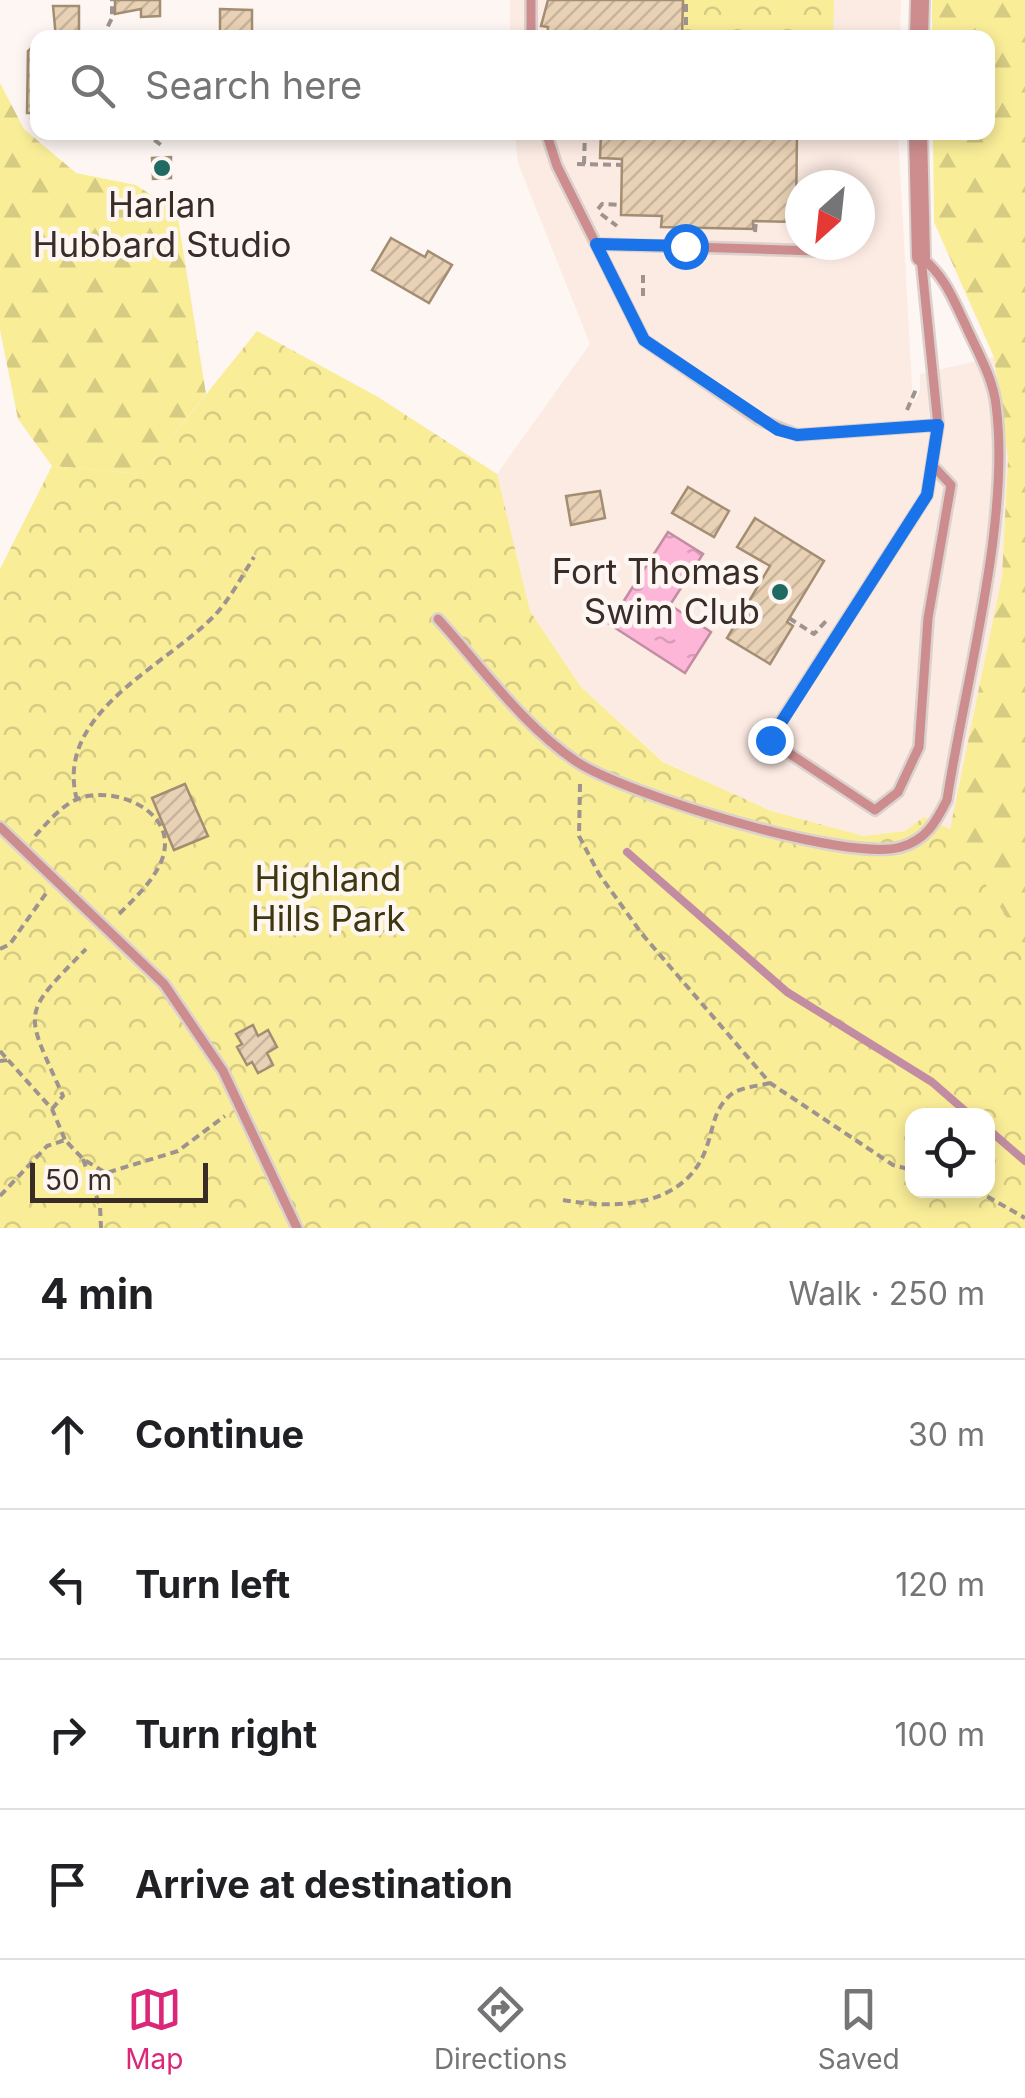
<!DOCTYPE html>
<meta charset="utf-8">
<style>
body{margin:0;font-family:Inter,sans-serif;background:#f6f6f6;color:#202124}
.controls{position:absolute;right:30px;bottom:30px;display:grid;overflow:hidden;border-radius:20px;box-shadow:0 5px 15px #0003}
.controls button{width:90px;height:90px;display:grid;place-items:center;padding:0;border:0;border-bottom:2px solid #e0e0e0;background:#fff;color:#202124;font:50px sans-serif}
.compass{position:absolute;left:785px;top:170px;width:90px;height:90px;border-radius:50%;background:#fff;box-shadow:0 5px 15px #0003;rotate:207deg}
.scale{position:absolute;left:30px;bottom:25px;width:178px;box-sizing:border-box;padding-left:10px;border:5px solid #3a2c26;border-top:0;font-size:28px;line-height:35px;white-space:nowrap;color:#3a2c26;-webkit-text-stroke:8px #fef6f3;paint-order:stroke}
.stop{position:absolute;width:30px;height:30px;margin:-22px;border:8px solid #1a73e8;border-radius:50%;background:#fff}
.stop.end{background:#1a73e8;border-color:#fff;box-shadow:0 2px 10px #0008}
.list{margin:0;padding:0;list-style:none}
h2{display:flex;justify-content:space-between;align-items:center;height:130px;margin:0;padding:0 40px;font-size:42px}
h2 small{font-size:32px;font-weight:400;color:#757577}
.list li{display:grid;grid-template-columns:65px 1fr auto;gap:30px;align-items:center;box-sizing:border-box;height:150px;padding:0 40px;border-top:2px solid #e0e0e0}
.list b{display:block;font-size:38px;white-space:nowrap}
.list em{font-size:32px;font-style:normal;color:#757577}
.icon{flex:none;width:55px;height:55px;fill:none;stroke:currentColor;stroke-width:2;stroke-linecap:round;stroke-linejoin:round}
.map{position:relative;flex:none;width:1025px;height:1228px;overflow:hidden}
.search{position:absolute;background:#fff;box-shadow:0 5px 15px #0003;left:30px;right:30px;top:30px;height:110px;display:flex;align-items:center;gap:25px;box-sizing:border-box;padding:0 35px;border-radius:20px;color:#757577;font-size:38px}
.sheet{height:730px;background:#fff}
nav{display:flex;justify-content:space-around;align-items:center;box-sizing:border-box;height:140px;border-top:2px solid #e0e0e0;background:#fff;font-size:28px;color:#757577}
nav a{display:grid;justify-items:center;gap:5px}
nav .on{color:#db2777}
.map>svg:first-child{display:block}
.built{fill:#fcebe3;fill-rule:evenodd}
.forest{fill:url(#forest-firs);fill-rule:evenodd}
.park{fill:url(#park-crowns);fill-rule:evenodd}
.water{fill:url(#water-ripples);stroke:#c28da2;stroke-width:2.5}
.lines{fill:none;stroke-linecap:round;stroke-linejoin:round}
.stream{stroke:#c28da2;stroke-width:8}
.building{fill:url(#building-hatch);stroke:#a38e73;stroke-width:2.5}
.service-casing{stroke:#dbd2ce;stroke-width:14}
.minor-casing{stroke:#dbd2ce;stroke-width:22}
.path{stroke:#9e938e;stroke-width:4;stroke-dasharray:8 5;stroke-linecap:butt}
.service{stroke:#cd8d8e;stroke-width:9}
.minor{stroke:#cd8d8e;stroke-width:18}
.route{stroke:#1a73e8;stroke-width:12}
.poi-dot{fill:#216a61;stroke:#fef6f3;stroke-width:4}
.labels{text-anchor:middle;stroke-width:9;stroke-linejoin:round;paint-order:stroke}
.poi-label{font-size:35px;fill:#3a2c26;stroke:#fef6f3}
.park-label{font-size:35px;fill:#3e3810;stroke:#fef6f3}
</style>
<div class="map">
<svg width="1025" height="1228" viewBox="0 0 1025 1228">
<defs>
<pattern id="forest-firs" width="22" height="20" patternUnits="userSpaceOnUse" patternTransform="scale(2.5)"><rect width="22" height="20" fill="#f9ed98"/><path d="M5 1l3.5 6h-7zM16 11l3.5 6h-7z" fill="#d6cb83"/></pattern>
<pattern id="park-crowns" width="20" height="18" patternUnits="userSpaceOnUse" patternTransform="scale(2.5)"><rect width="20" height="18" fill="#f9ed98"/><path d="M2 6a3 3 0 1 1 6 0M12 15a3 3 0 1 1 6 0" fill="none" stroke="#d6cb83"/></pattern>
<pattern id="water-ripples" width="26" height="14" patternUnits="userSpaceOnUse" patternTransform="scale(2.5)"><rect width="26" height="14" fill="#fdb6d7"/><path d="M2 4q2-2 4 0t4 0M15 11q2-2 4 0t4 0" fill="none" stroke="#da9db8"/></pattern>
<pattern id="building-hatch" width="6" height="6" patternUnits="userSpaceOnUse" patternTransform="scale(2.5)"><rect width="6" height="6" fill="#e8d1b5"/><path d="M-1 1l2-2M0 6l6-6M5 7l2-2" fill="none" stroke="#c8b49c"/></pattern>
</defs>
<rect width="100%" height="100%" fill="#fef6f3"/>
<!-- built -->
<path class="built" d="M510,0h391l-1,37 -390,1z
M515,133h383l15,271 7,-13v-17l74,-17 14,102 -6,117 -52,253 -26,-12 -19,14 -41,5 -93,-25 -107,-49 -83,-75 -51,-76 -33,-137 93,-130 -72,-181zM800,185h60v60h-60z"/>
<!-- forest -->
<path class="forest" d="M932,0h93v1228h-508l373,-355 60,-44 52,-253 6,-117 -14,-102 -60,-135 -1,-89 55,-1v-94l-56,-1zM912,1116h76v74h-76z
M0,83l24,46 52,44 60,12 41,27 29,182 -64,80 -90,-8 -34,-47 -18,-89z"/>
<!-- park -->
<path class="park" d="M683,0h151l-1,37 -151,1z
M257,331l121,66 119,77 33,137 51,76 82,75 108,49 93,25 41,-5 19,-14 26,12 75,117v282h-1025v-659l52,-103 90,8zM912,1116h76v74h-76z"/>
<!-- water -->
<path class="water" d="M668,532l35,22 -33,51 41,27 -26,41 -76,-49z"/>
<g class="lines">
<!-- stream -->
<path class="stream" d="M627,852l160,140 145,90 39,34
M988,1129l37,32"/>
</g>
<!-- building -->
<path class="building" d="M115,0h45v16l-19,1v-8l-26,5z
M548,0h135l-1,38h-135l1,-11 -7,-1z
M53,6h26v32h-23z
M220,9l32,1v28h-32z
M38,42v71h-11l1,-62z
M601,132h196l-1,90 -43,-1v8l-92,-2 1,-11 -41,-1 1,-56 -22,-1z
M171,157v21l-18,1 -1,-21z
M391,238l34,19 3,-6 24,14 -23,38 -57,-33z
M688,487l41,24 -15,26 -42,-24z
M600,491l5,27 -34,7 -5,-29z
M755,518l69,43 -37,61 6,4 -23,38 -43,-26 43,-72 -33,-19z
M185,784l23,52 -34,14 -22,-52z
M253,1025l5,11 10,-6 9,17 -10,6 6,12 -15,8 -6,-11 -5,3 -10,-18 5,-3 -6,-10z"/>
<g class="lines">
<defs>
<path id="service" d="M531,38v-38
M546,132l11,34 87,174 114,79 39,16 141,-10
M596,244l219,7
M921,257l17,168 -11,70 -158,245 106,70 23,-18 21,-45 9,-129 23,-133 -16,-17
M438,619c43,47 85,107 139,143 49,32 270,101 324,85 25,-7 35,-25 46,-47 18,-118 64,-280 49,-395 -3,-27 -19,-54 -30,-79 -13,-27 -21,-50 -45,-69
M0,827l164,157 59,87 74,157"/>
<path id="minor" d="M919,38l1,-38
M918,132l3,125"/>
</defs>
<!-- service casing -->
<use href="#service" class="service-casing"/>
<!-- minor casing -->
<use href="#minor" class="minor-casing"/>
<!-- path -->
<path class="path" d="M102,38l10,-20v-18
M686,38v-38
M144,132l17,13
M577,164l45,1
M584,164l1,-32
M598,209l4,-5 19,1
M601,214l16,12
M755,232l1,-11
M643,275v22
M907,410l10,-23
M789,618l25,16 12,-13
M580,784l-1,52 20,38 43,60 128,149 123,82 19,5
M77,800c-24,-87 88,-133 138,-185 15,-16 27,-39 39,-58
M35,836c14,-15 28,-33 48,-39 39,-10 98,18 78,65 -9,21 -29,39 -45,55
M0,949l10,-5 37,-52
M0,1051l8,9 -8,1
M8,1060l44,49 13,31
M52,1109l11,-13c-38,-86 -44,-79 23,-147
M83,1159l17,47 1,22
M976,1190l49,28
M0,1196l47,-50 18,-6 18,19 23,14 72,-22 47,-35
M563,1200c54,10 124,7 144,-54 7,-20 7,-39 26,-53 10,-6 26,-7 37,-10"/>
<!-- service -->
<use href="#service" class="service"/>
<!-- minor -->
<use href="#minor" class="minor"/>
</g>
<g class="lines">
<!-- route -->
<path class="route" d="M685,246l-89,-2 48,96 134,90 19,5 141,-10 -11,70 -157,245"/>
</g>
<!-- markers -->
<g class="poi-dot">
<circle cx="162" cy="168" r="10"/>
<circle cx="780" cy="592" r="10"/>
</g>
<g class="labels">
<!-- poi labels -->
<g class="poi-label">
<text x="162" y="217">Harlan<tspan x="162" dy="40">Hubbard Studio</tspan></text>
<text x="760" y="584" text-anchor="end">Fort Thomas<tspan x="760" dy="40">Swim Club</tspan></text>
</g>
<!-- park labels -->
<g class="park-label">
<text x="328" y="891">Highland<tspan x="328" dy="40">Hills Park</tspan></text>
</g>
</g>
</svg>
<div class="controls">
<button><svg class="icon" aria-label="locate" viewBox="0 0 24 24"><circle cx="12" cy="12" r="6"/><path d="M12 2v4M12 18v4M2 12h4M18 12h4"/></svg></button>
</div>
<svg class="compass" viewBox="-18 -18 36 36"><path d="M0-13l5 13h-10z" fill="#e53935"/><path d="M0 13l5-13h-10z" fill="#757577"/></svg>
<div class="scale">50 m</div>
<div class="stop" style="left:685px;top:246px"></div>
<div class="stop end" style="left:770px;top:740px"></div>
<div class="search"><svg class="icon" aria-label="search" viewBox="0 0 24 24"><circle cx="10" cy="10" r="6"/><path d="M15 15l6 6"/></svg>Search here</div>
</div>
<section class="sheet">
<h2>4 min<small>Walk · 250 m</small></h2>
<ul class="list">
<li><svg class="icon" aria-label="ahead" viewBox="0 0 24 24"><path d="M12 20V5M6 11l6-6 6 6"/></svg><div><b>Continue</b></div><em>30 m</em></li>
<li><svg class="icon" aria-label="left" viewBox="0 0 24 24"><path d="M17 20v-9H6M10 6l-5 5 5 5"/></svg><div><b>Turn left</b></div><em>120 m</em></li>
<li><svg class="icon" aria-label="right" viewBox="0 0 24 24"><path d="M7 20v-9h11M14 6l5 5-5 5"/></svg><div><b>Turn right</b></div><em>100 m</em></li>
<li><svg class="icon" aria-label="arrive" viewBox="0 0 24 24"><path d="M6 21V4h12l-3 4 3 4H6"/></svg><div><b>Arrive at destination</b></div></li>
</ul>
</section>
<nav>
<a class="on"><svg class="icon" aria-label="map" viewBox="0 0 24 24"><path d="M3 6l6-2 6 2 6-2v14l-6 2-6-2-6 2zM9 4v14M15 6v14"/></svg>Map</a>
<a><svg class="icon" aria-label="directions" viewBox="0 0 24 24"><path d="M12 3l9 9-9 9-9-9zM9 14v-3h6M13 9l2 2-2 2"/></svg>Directions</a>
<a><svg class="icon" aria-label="saved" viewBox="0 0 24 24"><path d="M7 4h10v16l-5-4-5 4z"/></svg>Saved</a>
</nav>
